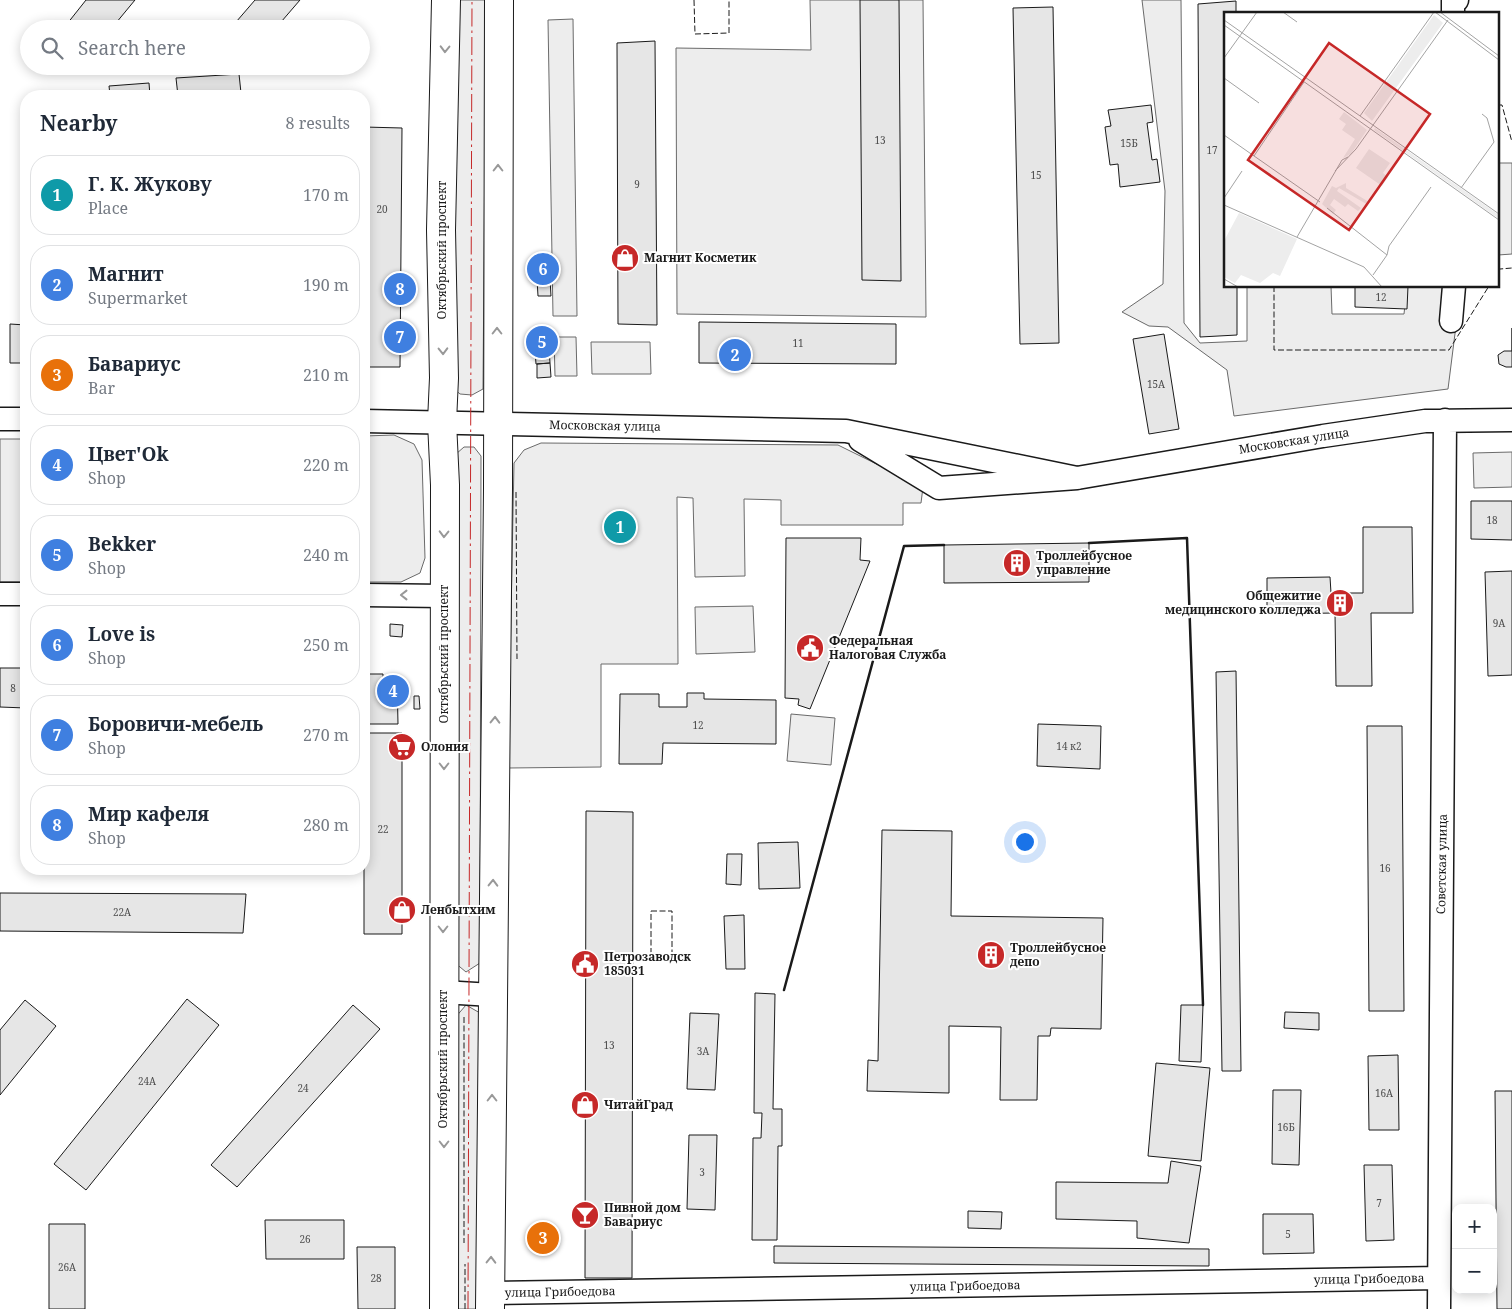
<!DOCTYPE html>
<meta charset="utf-8">
<style>
body{margin:0;font-family:"Noto Serif",serif;background:#f2f2f3;color:#1f2937}
.controls{position:absolute;right:15px;bottom:15px;display:grid;overflow:hidden;border-radius:10px;box-shadow:0 2px 12px #0003}
.controls button{width:45px;height:45px;display:grid;place-items:center;padding:0;border:0;border-bottom:1px solid #e0e1e3;background:#fff;color:#1f2937;font:25px sans-serif}
.you{position:absolute;left:1024px;top:841px;width:18px;height:18px;margin:-12px;border:4px solid #fff;border-radius:50%;background:#1a73e8;box-shadow:0 0 0 8px #1a73e833}
.badge{display:grid;place-items:center;width:32px;height:32px;border-radius:50%;background:#c62828;color:#fff;font-size:16px;font-weight:700}
.pin{position:absolute;translate:-50% -50%;border:2px solid #fff;box-shadow:0 1px 5px #0006}
.list{margin:0;padding:0;list-style:none}
h2{display:flex;justify-content:space-between;align-items:center;height:65px;margin:0;padding:0 20px;font-size:21px}
h2 small{font-size:16px;font-weight:400;color:#747a83}
.list li{display:grid;grid-template-columns:32px 1fr auto;gap:15px;align-items:center;box-sizing:border-box;height:80px;margin:0 10px 10px;padding:0 10px;border:1px solid #e0e1e3;border-radius:20px}
.list b{display:block;font-size:19px;white-space:nowrap}
.list p{margin:0;font-size:16px;white-space:nowrap;color:#747a83}
.list em{font-size:16px;font-style:normal;color:#747a83}
.icon{flex:none;width:28px;height:28px;fill:none;stroke:currentColor;stroke-width:2;stroke-linecap:round;stroke-linejoin:round}
.map{position:relative;flex:none;width:1512px;height:1309px;overflow:hidden}
.search{position:absolute;background:#fff;box-shadow:0 2px 12px #0003;left:20px;top:20px;width:350px;height:55px;display:flex;align-items:center;gap:12px;box-sizing:border-box;padding:0 18px;border-radius:28px;color:#747a83;font-size:19px}
.panel{position:absolute;background:#fff;box-shadow:0 2px 12px #0003;left:20px;top:90px;width:350px;height:785px;border-radius:20px}
.map>svg:first-child{display:block}
.built{fill:#ededed;stroke:#6a6a6a}
.building{fill:#e6e6e6;stroke:#1a1a1a}
.lines{fill:none;stroke-linecap:round;stroke-linejoin:round}
.minor-casing{stroke:#1a1a1a;stroke-width:25}
.major-casing{stroke:#1a1a1a;stroke-width:30}
.minor{stroke:#fff;stroke-width:22}
.major{stroke:#fff;stroke-width:28}
.fence{stroke:#1a1a1a;stroke-width:1;stroke-dasharray:6 2.5;stroke-linecap:butt}
.wall{stroke:#1a1a1a;stroke-width:2.5}
.power{stroke:#c62828;stroke-width:1;stroke-dasharray:18 4 2.5 4;stroke-linecap:butt}
.oneway{stroke:#989898}
.labels{text-anchor:middle;stroke-width:4;stroke-linejoin:round;paint-order:stroke}
.number-label{font-size:10px;fill:#4d4d4d}
.street-label{font-size:12px;fill:#1a1a1a;stroke:#fff}
.poi-label{font-size:12px;font-weight:bold;fill:#1a1a1a;stroke:#fff;text-anchor:start}
.inset-road{fill:none;stroke:#a3a3a3;stroke-width:1}
.view{fill:#c62828;fill-opacity:0.15;stroke:#c62828;stroke-width:2.5}
.inset-edge{fill:none;stroke:#1a1a1a;stroke-width:2.5}
</style>
<div class="map">
<svg width="1512" height="1309" viewBox="0 0 1512 1309">
<rect width="100%" height="100%" fill="#fff"/>
<!-- built -->
<path class="built" d="M451,0h35l-3,389 -11,6 -12,-1 -7,-6z
M810,0h113l3,317 -249,-3 -1,-266 135,2z
M1142,0h39l3,323 16,20 47,-2v-55h84l1,28h72l3,-28h54l-13,103 -214,27 -7,-46 -59,-43 -19,-1 -27,-14 41,-28 2,-93z
M573,19l4,297h-24l-5,-296z
M1498,163h14v91l-14,1z
M554,337h22l1,39h-22z
M591,342h59l1,32h-59z
M394,435l20,9 8,16 3,98 -5,15 -19,9h-37v-146z
M0,439h26v143h-26z
M541,443l297,2 85,42 -2,16h-18v22h-122v-25l-37,-1 1,77 -50,1 -2,-79 -16,-1 1,167h-77v103l-93,1 6,-305 10,-13z
M464,447h10l7,9 -1,507 -14,9 -12,-10 2,-508z
M1512,452v35l-38,1 -1,-35z
M753,606l2,46 -59,2 -1,-47z
M791,714l44,4 -4,47 -44,-4z
M466,1005l14,8 -1,296h-26l1,-290z"/>
<!-- building -->
<path class="building" d="M86,0h49l-24,29h-48z
M255,0h45l-25,29h-45z
M860,0h39l2,281 -39,-1z
M1236,1v13h-10v272h11v49l-37,2 -2,-333z
M1053,7l6,336 -39,1 -7,-336z
M655,41l2,284 -39,-1 -1,-281z
M239,74l2,19 -63,3 -2,-18z
M149,83l1,13 -40,-1 -1,-9z
M290,93l46,1v2h-46z
M1151,105l2,17 -6,1 5,37 5,-1 3,23 -40,5 -2,-23 -8,1 -5,-38 6,-1 -3,-16z
M364,127l38,1 -2,239h-36z
M537,259h13v20h-13z
M537,279h13l1,17h-13z
M1355,286h53l-1,23 -52,-2z
M699,322l197,2v40l-197,-1z
M10,324l16,1v38h-16z
M1512,328v39h-6l-7,-3 -1,-9 6,-4h8z
M1164,334l15,95 -30,5 -16,-95z
M548,335l1,14 -14,1 -1,-14z
M549,349l1,14 -14,1 -1,-14z
M550,363l1,14 -14,1v-14z
M1471,501h41v39l-41,-1z
M1363,527h49l1,86h-42l1,73h-36l-1,-73 -68,1v-36l63,-1 1,16h32z
M786,538h75l-1,22 10,1 -60,148 -12,-4 1,-6 -14,-1z
M1089,543v39l-145,1v-38z
M1512,571v104l-24,1 -3,-104z
M390,624l13,1 -1,12 -12,-1z
M0,668h26v40l-26,-1z
M1236,671l5,400h-19l-6,-399z
M369,674h14v4h14l1,46h-29z
M687,693h17v6l72,1v44l-113,-1 -1,21h-43l1,-70h39v13h28z
M414,696h5l1,13h-6z
M1038,724l63,2 -1,43 -63,-3z
M1367,726h35l2,285h-35z
M364,733h38v201h-38z
M586,811l47,1 -1,466h-47z
M882,830l70,1 -1,85 152,2 -2,111 -50,-1 -1,8h-12l-1,64h-37l1,-73 -52,-1v67l-82,-2 1,-31 10,1z
M798,842l2,46 -41,1 -1,-46z
M727,854h15l-1,31 -15,-1z
M0,893l246,1 -3,39 -243,-2z
M744,915l1,54h-19l-2,-53z
M755,993l20,1 -2,115h9v37h-4l-1,94h-25l1,-102h8l1,-25h-8z
M187,999l32,26 -133,165 -32,-26z
M25,1000l31,26 -56,69v-65z
M353,1005l27,24 -143,158 -26,-22z
M1181,1005h22l-2,57 -22,-1z
M1285,1012l34,1v17l-35,-2z
M690,1013l29,1 -4,76 -28,-1z
M1398,1055l1,75h-30l-1,-74z
M1156,1063l54,5 -9,93 -53,-5z
M1273,1090h28l-2,75 -27,-1z
M1495,1091h17v218h-15z
M689,1135h28l-2,75 -28,-1z
M1171,1161l30,5 -12,77 -52,-5v-17l-81,-2v-37l112,1z
M1364,1165h28l2,75 -28,1z
M968,1211l34,1 -1,17 -33,-1z
M1263,1214h50l1,39 -51,1z
M265,1220h79v39h-78z
M49,1224h36v85h-36z
M774,1246l435,3v17l-435,-3z
M357,1247h38v62h-37z"/>
<g class="lines">
<defs>
<path id="minor" d="M1453,14v-13l4,-1
M1451,321l3,-35
M0,419h26
M364,421l482,10 231,47
M860,440l79,48 138,-10 246,-42 102,-15 87,-1
M0,594h26
M364,595l80,1
M443,992l49,3
M490,1293l949,-15
M1439,1309l6,-889"/>
<path id="major" d="M444,1309l1,-824 -3,-63 2,-44 -3,-148 5,-230
M490,1309l8,-821 1,-488"/>
</defs>
<!-- minor casing -->
<use href="#minor" class="minor-casing"/>
<!-- major casing -->
<use href="#major" class="major-casing"/>
<!-- minor -->
<use href="#minor" class="minor"/>
<!-- major -->
<use href="#major" class="major"/>
<!-- fence -->
<path class="fence" d="M694,0l1,34 34,-1v-33
M1498,105h4l10,37
M1498,271l2,-2 12,-1
M1274,286v64h175l40,-64
M516,492l1,167
M651,911h21v43h-21z
M464,1017v226
M465,1309v-45"/>
<!-- wall -->
<path class="wall" d="M1089,543l98,-5 16,467
M784,990l120,-444 40,-1"/>
<!-- power -->
<path class="power" d="M468,1309l4,-1309"/>
</g>
<!-- one-way arrows -->
<defs><path id="oneway-chevron" d="M-2-3.5L2.5 0L-2 3.5" fill="none" stroke-width="1.6" stroke-linecap="round" stroke-linejoin="round" transform="scale(1.25)"/></defs>
<g class="oneway">
<use href="#oneway-chevron" transform="translate(445 49) rotate(91)"/>
<use href="#oneway-chevron" transform="translate(498 168) rotate(-90)"/>
<use href="#oneway-chevron" transform="translate(497 331) rotate(-90)"/>
<use href="#oneway-chevron" transform="translate(443 351) rotate(89)"/>
<use href="#oneway-chevron" transform="translate(444 534) rotate(91)"/>
<use href="#oneway-chevron" transform="translate(404 595) rotate(-180)"/>
<use href="#oneway-chevron" transform="translate(495 720) rotate(-89)"/>
<use href="#oneway-chevron" transform="translate(444 766) rotate(90)"/>
<use href="#oneway-chevron" transform="translate(493 883) rotate(-89)"/>
<use href="#oneway-chevron" transform="translate(443 929) rotate(90)"/>
<use href="#oneway-chevron" transform="translate(492 1098) rotate(-90)"/>
<use href="#oneway-chevron" transform="translate(444 1144) rotate(90)"/>
<use href="#oneway-chevron" transform="translate(491 1260) rotate(-89)"/>
</g>
<!-- icons -->
<defs>
<symbol id="shop-disc" viewBox="-11 -11 22 22"><circle r="9.5" fill="#c62828" stroke="#fff"/><path d="M-5-2.5h2.3a2.7 3.5 0 0 1 5.4 0H5L5.5 6h-11ZM-1.5-2.5h3a1.5 2.3 0 0 0-3 0Z" fill="#fff"/></symbol>
<symbol id="building-disc" viewBox="-11 -11 22 22"><circle r="9.5" fill="#c62828" stroke="#fff"/><path d="M-4-6H4V6H1V3H-1V6H-4ZM-2.5-4.3h1.7v1.8h-1.7ZM.8-4.3h1.7v1.8H.8ZM-2.5-1h1.7V.8h-1.7ZM.8-1h1.7V.8H.8Z" fill="#fff"/></symbol>
<symbol id="civic-disc" viewBox="-11 -11 22 22"><circle r="9.5" fill="#c62828" stroke="#fff"/><path d="M-.6-6.5H3V-4.5H.6V-3L4-1V1h2V6H-6V1h2V-1L-.6-3ZM-1.2 2.5V6h2.4V2.5Z" fill="#fff"/></symbol>
<symbol id="supermarket-disc" viewBox="-11 -11 22 22"><circle r="9.5" fill="#c62828" stroke="#fff"/><path d="M-6-5.5h2.5l.6 2H6L4.5 2H-2.5L-4.4-4H-6ZM-1.5 3.2a1.3 1.3 0 1 0 .1 0ZM3 3.2a1.3 1.3 0 1 0 .1 0Z" fill="#fff"/></symbol>
<symbol id="bar-disc" viewBox="-11 -11 22 22"><circle r="9.5" fill="#c62828" stroke="#fff"/><path d="M-6-5H6L.8 .8V4.5H3.5V6h-7V4.5H-.8V.8Z" fill="#fff"/></symbol>
</defs>
<g fill-rule="evenodd">
<use href="#shop-disc" x="609" y="242" width="32" height="32"/>
<use href="#building-disc" x="1001" y="547" width="32" height="32"/>
<use href="#building-disc" x="1324" y="587" width="32" height="32"/>
<use href="#civic-disc" x="794" y="632" width="32" height="32"/>
<use href="#supermarket-disc" x="386" y="731" width="32" height="32"/>
<use href="#shop-disc" x="386" y="894" width="32" height="32"/>
<use href="#building-disc" x="975" y="939" width="32" height="32"/>
<use href="#civic-disc" x="569" y="948" width="32" height="32"/>
<use href="#shop-disc" x="569" y="1089" width="32" height="32"/>
<use href="#bar-disc" x="569" y="1199" width="32" height="32"/>
</g>
<g class="labels">
<!-- number labels -->
<g class="number-label">
<text x="880" y="144">13</text>
<text x="1129" y="147">15Б</text>
<text x="1212" y="154">17</text>
<text x="1036" y="179">15</text>
<text x="637" y="188">9</text>
<text x="382" y="213">20</text>
<text x="1381" y="301">12</text>
<text x="798" y="347">11</text>
<text x="1156" y="388">15А</text>
<text x="1492" y="524">18</text>
<text x="1499" y="627">9А</text>
<text x="13" y="692">8</text>
<text x="698" y="729">12</text>
<text x="1069" y="750">14 к2</text>
<text x="383" y="833">22</text>
<text x="1385" y="872">16</text>
<text x="122" y="916">22А</text>
<text x="609" y="1049">13</text>
<text x="703" y="1055">3А</text>
<text x="147" y="1085">24А</text>
<text x="303" y="1092">24</text>
<text x="1384" y="1097">16А</text>
<text x="1286" y="1131">16Б</text>
<text x="702" y="1176">3</text>
<text x="1379" y="1207">7</text>
<text x="1288" y="1238">5</text>
<text x="305" y="1243">26</text>
<text x="67" y="1271">26А</text>
<text x="376" y="1282">28</text>
</g>
<!-- street labels -->
<g class="street-label">
<text transform="translate(442 250) rotate(-90)" y="4">Октябрьский проспект</text>
<text transform="translate(605 426) rotate(1)" y="4">Московская улица</text>
<text transform="translate(1294 441) rotate(-9)" y="4">Московская улица</text>
<text transform="translate(444 654) rotate(-90)" y="4">Октябрьский проспект</text>
<text transform="translate(1442 864) rotate(-89)" y="4">Советская улица</text>
<text transform="translate(443 1059) rotate(-90)" y="4">Октябрьский проспект</text>
<text transform="translate(1369 1279) rotate(-1)" y="4">улица Грибоедова</text>
<text transform="translate(965 1286) rotate(-1)" y="4">улица Грибоедова</text>
<text transform="translate(560 1292) rotate(-1)" y="4">улица Грибоедова</text>
</g>
<!-- poi labels -->
<g class="poi-label">
<text x="644" y="262">Магнит Косметик</text>
<text x="1036" y="560">Троллейбусное<tspan x="1036" dy="14">управление</tspan></text>
<text x="1321" y="600" text-anchor="end">Общежитие<tspan x="1321" dy="14">медицинского колледжа</tspan></text>
<text x="829" y="645">Федеральная<tspan x="829" dy="14">Налоговая Служба</tspan></text>
<text x="421" y="751">Олония</text>
<text x="421" y="914">Ленбытхим</text>
<text x="1010" y="952">Троллейбусное<tspan x="1010" dy="14">депо</tspan></text>
<text x="604" y="961">Петрозаводск<tspan x="604" dy="14">185031</tspan></text>
<text x="604" y="1109">ЧитайГрад</text>
<text x="604" y="1212">Пивной дом<tspan x="604" dy="14">Бавариус</tspan></text>
</g>
</g>
<!-- overview -->
<g transform="translate(1224 12)">
<rect width="275" height="275" fill="#fff"/>
<path d="M210,3l9,8 -71,98 -8,-8zM120,100l23,18 -16,24 -8,4 12,-19 -13,-9 4,-6 -7,-5zM151,116l124,87v4l-125,-89zM145,137l21,14 -7,10 5,4 -6,9 -26,-18zM122,171v5l23,14 -1,3 -29,-17 -2,3 24,17 -3,3 -10,-7 -3,3 -11,-8 -4,6 6,5 -3,4 -11,-10 10,-18 4,2zM15,201l58,26 -17,37 -7,-3 -13,10 -19,-8 -6,8 -11,-6v-36z" fill="#ededed"/>
<path class="inset-road" d="M59,0l14,10M211,0l64,48M216,0l59,44M0,8l275,194M0,13l275,195M0,46l33,-46M0,66l35,25M136,104l74,-104M0,123l96,67M30,144l50,-74M111,159l21,-22 92,-129M237,176l33,-46 -7,-24 -5,-4M0,186l18,-27M0,193l140,62 18,20M103,196l60,47M73,225l45,-77 6,-3M149,263l14,-20 2,-9 42,-59M0,267l14,8"/>
<path class="view" d="M105,31l101,71 -81,116 -101,-70z"/>
<rect width="275" height="275" class="inset-edge"/>
</g>
</svg>
<div class="controls">
<button>+</button>
<button>−</button>
</div>
<div class="you"></div>
<div class="pin badge" style="left:620px;top:527px;background:#0f9aa8">1</div>
<div class="pin badge" style="left:735px;top:355px;background:#3f7fe0">2</div>
<div class="pin badge" style="left:543px;top:1238px;background:#e8710a">3</div>
<div class="pin badge" style="left:393px;top:691px;background:#3f7fe0">4</div>
<div class="pin badge" style="left:542px;top:342px;background:#3f7fe0">5</div>
<div class="pin badge" style="left:543px;top:269px;background:#3f7fe0">6</div>
<div class="pin badge" style="left:400px;top:337px;background:#3f7fe0">7</div>
<div class="pin badge" style="left:400px;top:289px;background:#3f7fe0">8</div>
<div class="search"><svg class="icon" aria-label="search" viewBox="0 0 24 24"><circle cx="10" cy="10" r="6"/><path d="M15 15l6 6"/></svg>Search here</div>
<section class="panel">
<h2>Nearby<small>8 results</small></h2>
<ul class="list">
<li><span class="badge" style="background:#0f9aa8">1</span><div><b>Г. К. Жукову</b><p>Place</p></div><em>170 m</em></li>
<li><span class="badge" style="background:#3f7fe0">2</span><div><b>Магнит</b><p>Supermarket</p></div><em>190 m</em></li>
<li><span class="badge" style="background:#e8710a">3</span><div><b>Бавариус</b><p>Bar</p></div><em>210 m</em></li>
<li><span class="badge" style="background:#3f7fe0">4</span><div><b>Цвет'Ok</b><p>Shop</p></div><em>220 m</em></li>
<li><span class="badge" style="background:#3f7fe0">5</span><div><b>Bekker</b><p>Shop</p></div><em>240 m</em></li>
<li><span class="badge" style="background:#3f7fe0">6</span><div><b>Love is</b><p>Shop</p></div><em>250 m</em></li>
<li><span class="badge" style="background:#3f7fe0">7</span><div><b>Боровичи-мебель</b><p>Shop</p></div><em>270 m</em></li>
<li><span class="badge" style="background:#3f7fe0">8</span><div><b>Мир кафеля</b><p>Shop</p></div><em>280 m</em></li>
</ul>
</section>
</div>
